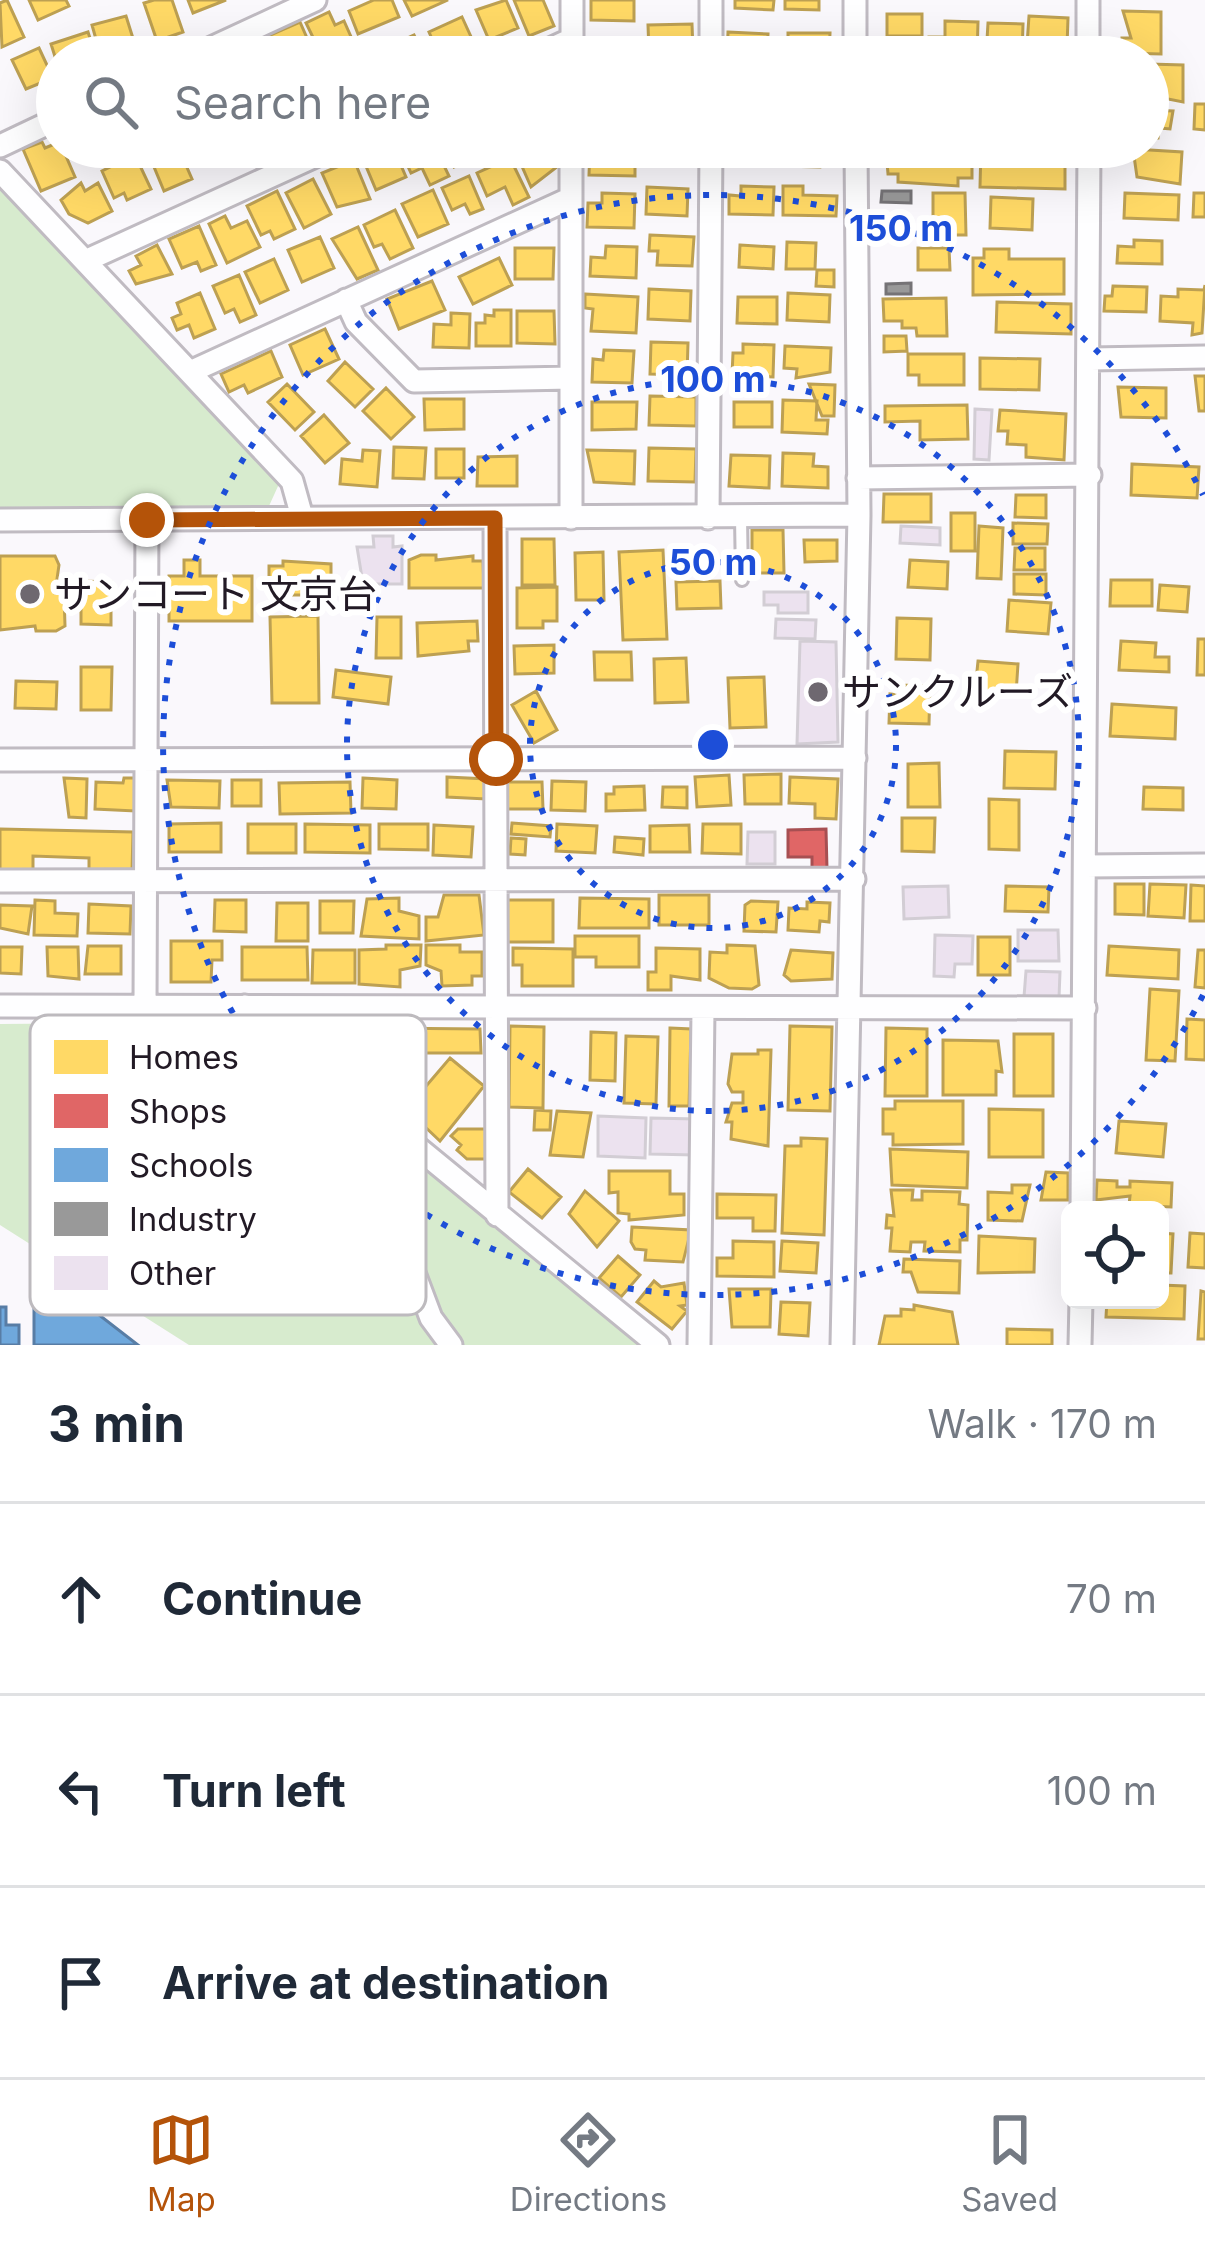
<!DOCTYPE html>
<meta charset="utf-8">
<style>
body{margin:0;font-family:Inter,"Noto Sans JP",sans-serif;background:#f6f6f7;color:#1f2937}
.controls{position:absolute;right:36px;bottom:36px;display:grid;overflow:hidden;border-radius:18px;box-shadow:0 12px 48px #0002}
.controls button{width:108px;height:108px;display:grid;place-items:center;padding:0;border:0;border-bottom:3px solid #e0e1e3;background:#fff;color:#1f2937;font:60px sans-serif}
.stop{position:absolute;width:36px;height:36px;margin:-27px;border:9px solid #b45309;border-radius:50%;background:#fff}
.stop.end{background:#b45309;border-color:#fff;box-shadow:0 3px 12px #0008}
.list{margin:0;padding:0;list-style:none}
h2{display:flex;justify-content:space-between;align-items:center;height:156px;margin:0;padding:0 48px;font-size:51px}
h2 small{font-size:39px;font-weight:400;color:#747a83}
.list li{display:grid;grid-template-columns:78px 1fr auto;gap:36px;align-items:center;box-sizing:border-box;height:192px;padding:0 48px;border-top:3px solid #e0e1e3}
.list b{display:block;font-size:45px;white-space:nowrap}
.list em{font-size:39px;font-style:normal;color:#747a83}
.icon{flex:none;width:66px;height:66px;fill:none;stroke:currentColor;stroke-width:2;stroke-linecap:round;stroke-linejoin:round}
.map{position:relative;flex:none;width:1205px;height:1345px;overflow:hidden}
.search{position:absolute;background:#fff;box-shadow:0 12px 48px #0002;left:36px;right:36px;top:36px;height:132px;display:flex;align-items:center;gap:30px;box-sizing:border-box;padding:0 42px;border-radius:66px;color:#747a83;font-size:45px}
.sheet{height:732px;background:#fff}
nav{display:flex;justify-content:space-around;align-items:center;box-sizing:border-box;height:168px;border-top:3px solid #e0e1e3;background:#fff;font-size:33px;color:#747a83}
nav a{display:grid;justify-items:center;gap:6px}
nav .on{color:#b45309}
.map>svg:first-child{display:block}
.green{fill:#d7ebce}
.homes{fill:#ffd966;stroke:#bda052;stroke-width:3}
.shops{fill:#e06666;stroke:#a74f52;stroke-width:3}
.schools{fill:#6fa8dc;stroke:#587da5;stroke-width:3}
.industry{fill:#999;stroke:#757376;stroke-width:3}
.building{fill:#ece2ef;stroke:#d2cdd4;stroke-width:3}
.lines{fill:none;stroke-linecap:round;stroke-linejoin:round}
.lane-casing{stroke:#c0bbc2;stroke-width:16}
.street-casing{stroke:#c0bbc2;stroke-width:27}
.lane{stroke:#fefeff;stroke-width:10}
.street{stroke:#fefeff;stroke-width:21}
.route{stroke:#b45309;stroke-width:15}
.ring{fill:none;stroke:#1d4ed8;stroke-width:6;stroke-dasharray:6 12}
.poi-dot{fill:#6e6870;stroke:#fff;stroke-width:4.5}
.labels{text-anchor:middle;stroke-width:12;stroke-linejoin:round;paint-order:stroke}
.poi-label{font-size:39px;fill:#221a25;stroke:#fff;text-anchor:start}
.key{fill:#fff;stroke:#bdbabe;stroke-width:3}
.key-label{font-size:33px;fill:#221a25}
.centre{fill:#1d4ed8;stroke:#fff;stroke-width:6}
.ring-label{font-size:36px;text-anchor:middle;font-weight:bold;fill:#1d4ed8;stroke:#fff;stroke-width:12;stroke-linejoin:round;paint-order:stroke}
</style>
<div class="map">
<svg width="1205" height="1345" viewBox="0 0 1205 1345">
<rect width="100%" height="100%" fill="#faf8fc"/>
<!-- green -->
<path class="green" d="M0,187l279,297 -10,22 -269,1z
M245,1022l403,323h-459l-189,-120v-201z"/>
<!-- homes -->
<path class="homes" d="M7,0l17,37 -22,10 -2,-44z
M29,0h37l3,6 -31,14z
M154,0h18l11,32 -26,9 -13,-38z
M188,0h38l-33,13z
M374,0h18l7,17 -41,17 -9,-23z
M404,0h44l-36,16z
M506,0l12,28 -29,12 -13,-30z
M514,0h29l11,26 -25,10z
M591,0h43v21l-43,-1z
M735,0h39l-1,10 -38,-2z
M785,0h34v10l-34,-1z
M1123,11l38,1v42l-39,-1v-15h9z
M329,12l6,13 9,-4 8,18 -31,15 -15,-31z
M887,14h35v22h-35z
M126,16l10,32 -35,9 -9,-32z
M1029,16l39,2 -1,29 -40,-2z
M462,17l15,33 -37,7 -11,-25z
M945,21l33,1 -1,35h-48v-20h16z
M300,22l14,32 -45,3 -8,-18z
M988,23l35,1 -1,33h-36z
M692,24l1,27 -44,2 -1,-28z
M88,32l8,25h-39v6l-6,-19z
M728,32l40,2 -1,23h-40z
M788,33h42l-1,24h-41z
M414,35l11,22h-53l-1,-2z
M608,39l29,2v16h-44l14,-1z
M39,48l14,30 -27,11 -14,-29z
M1148,64l35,1v37l-35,-7z
M1195,104h10v26l-11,-1z
M1148,110l25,1 -3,18 -11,-1 -1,10h-10z
M42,142l3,6 12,-5 5,4 13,30 -34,14 -18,-42z
M155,147h23l14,32 -28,12 -17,-41z
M202,147h40l-33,15z
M393,147l13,30 -30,13 -13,-31z
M399,147h36l14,29 -19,9 -8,-17 -11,5z
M445,147h31l4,8 -26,12z
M536,147h13l9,19 -27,21 -14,-32z
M590,147h45v29l-46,-1z
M649,147h42v13l-43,-1z
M732,147h43l-1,17 -42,-1z
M783,147h47v15l-9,-1 -1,6 -38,-1z
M897,147l75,1v30h-14v8l-60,-4v-8h-10l-1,-12h10z
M981,147h77l-1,13h8v29l-85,-2z
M1133,149l49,3 -2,32 -43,-7z
M135,155l16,34 -24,11 -3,-7 -10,5 -12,-27z
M510,158l19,39 -16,8 -8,-18 -18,9 -10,-23z
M354,160l16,39 -33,8 -15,-34z
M469,176l14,33 -13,5 -5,-10 -13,6 -10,-22z
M313,179l18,35 -27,14 -18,-35z
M81,183l4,8 13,-8 14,28 -24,12 -19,-9 -8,-14z
M741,186l33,1 -1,28 -44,-1v-19l12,1z
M783,186h20v9l34,1 -1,20 -53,-1z
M647,187l41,2 -1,27 -41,-2z
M433,190l15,34 -30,13 -16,-33z
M277,191l18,38 -21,10 -4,-8 -9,4 -14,-29z
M602,193l33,1 -1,34 -47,-1 1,-24h14z
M933,193h32l1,42h-24v-15h-9z
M1125,193l54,2 -1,25 -54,-2z
M1194,193h11v24h-12z
M991,197l42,2 -1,31 -42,-2z
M395,210l18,38 -23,11 -8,-15 -8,3 -10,-22z
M225,216l6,12 16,-7 13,26 -33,16 -18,-39z
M199,226l17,39 -15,6 -4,-9 -15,6 -13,-29z
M358,227l20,43 -21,9 -25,-40z
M650,235l44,2 -2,29 -35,-1 1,-14h-9z
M320,237l14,31 -32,14 -14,-32z
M1134,240l28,1v23l-45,-1 1,-17 16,1z
M787,242l29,1 -1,26h-29z
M157,245l15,29 -36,10 -7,-13 12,-6 -5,-9z
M740,245l34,2 -1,22 -34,-2z
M606,246l31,1 -1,31 -46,-2 1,-19 14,1z
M515,248h39l-1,31h-38z
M918,248h31l1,22h-32z
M984,249h25v10h55v35l-91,1v-37h11z
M499,258l13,27 -39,19 -14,-27z
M274,259l14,31 -28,13 -15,-31z
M817,270h17v17l-18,-1z
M239,275l17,40 -16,7 -6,-13 -9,4 -12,-27z
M432,281l13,29 -46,19 -12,-30z
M1205,285l-3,48 -10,2 1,-12 -33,-2 1,-25 17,1v-8l26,1z
M1113,286l34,1 -1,25 -42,-1 1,-15h7z
M649,289l42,2 -1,30 -42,-2z
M200,293l15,36 -21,9 -5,-13 -12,5 -5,-12 9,-4 -4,-11z
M788,293l42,2 -1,27 -42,-2z
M585,294l53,3 -2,36 -45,-2 2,-22 -8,-1z
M738,297h39v27l-40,-1z
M946,298l1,38h-30l-1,-8h-14v-7h-18l-1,-22z
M997,302l74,2v30l-75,-2z
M494,310h17v36h-35v-23h9v-8l9,1z
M517,311h37l1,33 -38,-1z
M451,313l19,1 -1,34 -36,-1 1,-23 17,1z
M325,329l14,30 -36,16 -13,-30z
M884,336h22l1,15 -23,1z
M651,342l37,1 -1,32 -37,-1z
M743,344l31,1 -1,32 -41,-2 1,-22h10z
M785,346l46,2 -1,24 -34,6 1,-9 -13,-1z
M604,350l30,1 -2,32 -40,-1 1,-23 10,1z
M271,351l11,26 -34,16 -4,-8 -15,7 -8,-18z
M908,354h56v31h-45v-10h-11z
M980,358l60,1 -1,31 -59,-1z
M345,362l28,27 -18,18 -27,-26z
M1195,376h10v35h-6z
M287,384l27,28 -19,18 -27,-28z
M809,384l26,1 -1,31h-12z
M1118,387l48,1v30l-45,-1z
M386,388l28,29 -23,22 -28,-28z
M650,396l46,1v29l-47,-1z
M424,399h40v30l-39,1z
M783,400l34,1 -1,19h12l-1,14 -45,-2z
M592,402h45l-1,27 -44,1z
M734,402h38v25h-38z
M967,405l1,34 -48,1v-19l-35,1v-16z
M1000,410l66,4 -2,46 -38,-3v-12l-19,-1 1,-13h-10z
M324,415l25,28 -24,20 -24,-27z
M394,447l32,1 -2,31 -31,-1z
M649,448l47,1 -1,33 -47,-1z
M436,449h28v29h-28z
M363,450l17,1 -3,36 -37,-3 2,-25 20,2z
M587,450l48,1 -1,33 -40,-2z
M783,453l31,1 -1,12 15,1v21l-46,-2z
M731,455l39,1 -1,32 -40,-2z
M517,456v30h-40l1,-29z
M1132,464l67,3 -2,31 -66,-3z
M884,494h47v28h-48z
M1016,495h30v23l-31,-1z
M951,513h24v38h-24z
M1013,523l35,1 -1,20h-34z
M979,526l24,2 -2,51 -24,-1z
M752,530h31l1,43h-32z
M522,539h32l1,46h-33z
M804,540h33v21l-32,1z
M1015,548h30v22h-31z
M663,550l4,89 -44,1 -4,-88z
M603,552l1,48h-28l-1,-47z
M421,555h15v5l37,-4v5h10l1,27h-75v-28z
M0,556h55l4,9 -4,28 9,1 1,32 -9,5h-20l-1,-5 -35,4z
M184,560h16v16h52v45h-83v-45h15z
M910,560l38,2 -1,27 -39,-2z
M283,561l48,3v31h-62v-29h14z
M1014,574h32v21l-32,-1z
M1111,580h41v26h-42z
M81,581l30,1v43l-30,-1z
M720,581l1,27 -44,1 -1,-27z
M1160,585l29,2 -2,25 -29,-2z
M557,587v34h-14v7h-26v-40z
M1009,600l42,3 -3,31 -41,-3z
M318,616l1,87h-47l-2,-86z
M377,617h24v41h-25z
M897,618l34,1 -1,41 -34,-1z
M477,621l1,20h-10l1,10 -51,5 -1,-33z
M1198,639h7v36h-8z
M1121,641l35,2 -1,14h14v15l-50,-2z
M554,645v28l-39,1 -1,-28z
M594,652h37l1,28h-37z
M686,658l2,44 -33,1 -1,-44z
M978,661l40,3 -2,30 -41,-3z
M81,667h31l-1,43h-30z
M336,670l55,7 -3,27 -55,-7z
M764,677l2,50 -36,1 -2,-50z
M16,681l41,1 -1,27 -41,-1z
M899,685l31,1 -1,38 -40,-1 1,-29 9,1z
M536,691l21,39 -23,13 -22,-38z
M1112,704l64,4 -1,31 -65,-3z
M1005,751l51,1 -1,37 -51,-1z
M939,763l1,44h-32v-43z
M781,774v30h-36l-1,-29z
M729,775l2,30 -34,2 -2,-30z
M447,777l40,2 -1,20 -39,-2z
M790,777l48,2 -2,40 -21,-1v-14l-26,-1z
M64,778l23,1 -1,39 -17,-1z
M124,778h12l-1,33 -40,-2 1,-27 27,1z
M363,778l34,2 -1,29 -34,-1z
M167,780l53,1 -1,27 -48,-1z
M232,780h29v26h-29z
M552,781l34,1 -1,29 -34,-1z
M350,782l1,31 -71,1 -1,-31z
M502,782h40l1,27h-40z
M644,786l1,24 -39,1v-17h8v-7z
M663,787h24v21l-25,-1z
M1144,787l39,1v22l-40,-1z
M989,799l30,1v50l-30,-1z
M902,818h33l-1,34 -32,-1z
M221,823v29h-52v-28z
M512,823l39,3 -1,11 -39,-3z
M248,824h48v29h-48z
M305,824l65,1v28l-65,-1z
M379,824h49v26l-49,-1z
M557,824l40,2 -2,27 -39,-2z
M703,824h38v30l-39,-1z
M434,825l39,2 -2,30 -38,-2z
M689,825l1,27h-40v-26z
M0,829l133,3 -1,40 -43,-2v-12l-56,-2v16l-33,-1z
M615,837l29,2 -1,16 -29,-3z
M511,838l15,1 -1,16 -15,-1z
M1115,884h29v31l-29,-1z
M1150,884l36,1 -2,33 -36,-2z
M1191,885l14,1v35h-15z
M1006,886l43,1 -1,25 -43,-1z
M444,895h35l5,40 -58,6v-24h12z
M659,895h50v30h-50z
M399,898v13l20,5v23l-58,-3 6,-37z
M580,898l69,1v29h-70z
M35,900l20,1v12l23,1 -1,22 -43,-1z
M215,900h31v32l-32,-1z
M504,900h49v42h-50z
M320,901h34l-1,32h-33z
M751,901l27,1 -2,30 -32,-1 1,-26z
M807,902l23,1 -1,19 -9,-1 -1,11 -31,-2 1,-22 18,1z
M277,903h31v38h-32z
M89,904l42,2 -1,28 -42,-1z
M0,905l32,1 -4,28 -28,-6z
M575,936h64v31h-43v-10h-21z
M978,937h32v38h-32z
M171,941h51v19h-10l-1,22h-40z
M386,945h35l-1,21 -20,4v17l-41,-3v-34l27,-1z
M426,945h34v7h22v24h-10v9l-30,1 -1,-15 -15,-6z
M727,945l28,1 4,39 -7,4 -23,-1 -20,-10 1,-26 17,1z
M88,946h33v28h-36z
M1109,946l70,4 -1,29 -71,-4z
M0,947h22l-1,27 -21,-1z
M47,947h31l1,32 -31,-3z
M242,947h65l1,33h-66z
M513,948l60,1v37h-51v-21h-9z
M656,948l44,1v31l-29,-4v14h-23v-18h8z
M313,950h42v33h-43z
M791,950l42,3 -1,26 -41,2 -7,-6z
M1198,950h7v38l-10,-1z
M1150,989l29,2 -4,70 -29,-1z
M1187,1019l18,1v40l-19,-1z
M510,1026l34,1 -1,81 -34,-1z
M790,1026l42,1 -2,84 -42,-1z
M376,1028l104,1 1,24h-94v-11h-11z
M670,1028l21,1 -2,77h-20z
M886,1028l41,1v67h-42z
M591,1032l25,1 -1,48 -25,-1z
M1014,1034h39v62h-39z
M626,1036l32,1 -2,67 -32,-1z
M943,1040l55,1 4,31 -6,-1v24h-53z
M758,1050h13l-3,96 -37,-7 1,-17h-6l6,-19h11v-11h-11l-4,-8 4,-30h26z
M450,1058l34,28 -44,55 -18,-17 -9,9 -15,-14z
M895,1101h68v43l-70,1v-11h-10v-25h12z
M989,1109l54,1v47h-54z
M535,1110l16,1 -1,19h-16z
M557,1111l34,2 -8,44 -33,-2z
M1119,1121l47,3 -3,33 -47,-4z
M458,1129h29v30h-20l-10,-9 4,-5 -10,-9z
M801,1138l26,1 -3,96 -42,-2 3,-87h16z
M890,1149l78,3 -1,36 -75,-3z
M528,1169l33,28 -19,21 -33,-26z
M609,1171h61v23h14v21l-55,5v-6l-11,-1v-21l-9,1z
M1046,1172l22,1v27h-27z
M1097,1180l20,1v6h13v-6l42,2 -1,24 -42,-2 1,-9 -34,4z
M1012,1185h18l-8,36 -34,-1v-28l24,1z
M891,1190h22l-1,10h10v-9l38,1 -1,12 9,1 -1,35h-7v12l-36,-1 1,-9h-14l-1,10 -20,-1 2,-23h-6l1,-13 7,1z
M585,1191l34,30 -22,26 -28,-33z
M717,1194l59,1 -1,36h-22v-13h-36z
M632,1227l59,3 -8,32 -38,-2 1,-10 -11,-1 -4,-7z
M1160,1233l13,1 -2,39h-11z
M1190,1233l15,1v34l-17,-1z
M979,1236l56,3 -1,33 -56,1z
M733,1241l41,1v35l-57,-1v-18h16z
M782,1241l36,2 -2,30 -36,-2z
M618,1256l22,19 -19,22 -22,-19z
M904,1259l56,2 -1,32 -41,-1 -7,-20h-8z
M654,1281l7,6 23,-4 3,22 -7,1 7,5 -15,18 -35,-27z
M1160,1285l25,1 -1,33 -78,-2 1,-17h53z
M729,1289h42l-1,38h-38z
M1201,1291l4,1v47h-7z
M781,1302l29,1 -2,33 -29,-2z
M914,1305l38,7 6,33h-79l6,-29h16v-7l13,1z
M1007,1329l45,1v15h-45z"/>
<!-- shops -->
<path class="shops" d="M826,829l1,40h-15v-12h-24v-27z"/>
<!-- schools -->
<path class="schools" d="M34,1297h42l62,48h-104z
M0,1307h6v18h13v20h-19z"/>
<!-- industry -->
<path class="industry" d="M882,191h29v12l-30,-1z
M911,283v11h-25v-10z"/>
<!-- building -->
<path class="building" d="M975,409l17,1 -3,50 -15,-1z
M901,526l39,2v17l-40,-2z
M373,536h20v11l9,-1v38h-39l-6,-37h17z
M764,592h44v21h-30v-8h-14z
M776,619l40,1 -1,19 -40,-1z
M800,641l36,1 2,100 -41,2z
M748,832h27v32h-28z
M948,886l1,31 -45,2 -1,-32z
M1018,930h40l1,31h-41z
M935,935l38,1 -1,28h-17l-1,13 -20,-1z
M1026,971l34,1 -1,26 -35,-1z
M598,1116l48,2 -1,40 -47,-2z
M651,1118l45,1 -1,36 -45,-1z"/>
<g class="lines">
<defs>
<path id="lane" d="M741,517l1,63"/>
<path id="street" d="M572,0v57
M855,0v57
M1088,0v57
M192,57l123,-57
M533,57l39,-18
M711,57v-57
M0,146l57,-27
M0,171l292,310 10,36
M85,261l250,-114
M346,300l10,22 58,59 157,-3
M1091,359l114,-2
M190,372l381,-174
M858,478l232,-3
M495,518l2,697
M571,518v-371
M708,518l3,-371
M0,520l859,-5
M0,760l855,-2
M1085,866l120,-1
M0,881l854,-2
M0,1006l1085,2
M145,1006l2,-486
M245,1006l413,339
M351,1106l80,212 20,27
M1082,1210l7,-1063
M699,1345l4,-336
M842,1345l17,-830 -3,-368
M1080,1345l1,-45"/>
</defs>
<!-- lane casing -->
<use href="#lane" class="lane-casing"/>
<!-- street casing -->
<use href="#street" class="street-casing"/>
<!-- lane -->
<use href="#lane" class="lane"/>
<!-- street -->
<use href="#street" class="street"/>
</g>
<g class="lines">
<!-- route -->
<path class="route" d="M147,520l348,-2 1,241"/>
</g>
<!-- distance rings -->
<g class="ring">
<circle cx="713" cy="745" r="183"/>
<circle cx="713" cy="745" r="366"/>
<path d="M1203 995A550 550 0 1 1 1203 495"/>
</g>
<!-- markers -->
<g class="poi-dot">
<circle cx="30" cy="594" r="12"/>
<circle cx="818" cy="692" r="12"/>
</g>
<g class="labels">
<!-- poi labels -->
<g class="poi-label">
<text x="54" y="608">サンコート 文京台</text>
<text x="842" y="706">サンクルーズ</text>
</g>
</g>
<!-- legend -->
<rect x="30" y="1015" width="396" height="300" rx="18" class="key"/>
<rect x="54" y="1040" width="54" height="34" fill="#ffd966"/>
<rect x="54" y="1094" width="54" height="34" fill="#e06666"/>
<rect x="54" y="1148" width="54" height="34" fill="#6fa8dc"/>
<rect x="54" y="1202" width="54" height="34" fill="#999"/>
<rect x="54" y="1256" width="54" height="34" fill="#ece2ef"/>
<g class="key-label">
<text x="129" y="1069">Homes</text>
<text x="129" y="1123">Shops</text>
<text x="129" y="1177">Schools</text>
<text x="129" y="1231">Industry</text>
<text x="129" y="1285">Other</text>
</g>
<circle cx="713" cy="745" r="18" class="centre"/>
<g class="ring-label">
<text x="901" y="241">150 m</text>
<text x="713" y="392">100 m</text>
<text x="713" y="575">50 m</text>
</g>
</svg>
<div class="controls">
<button><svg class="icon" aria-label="locate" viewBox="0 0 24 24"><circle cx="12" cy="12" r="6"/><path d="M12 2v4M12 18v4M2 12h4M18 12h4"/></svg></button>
</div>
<div class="stop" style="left:496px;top:759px"></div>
<div class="stop end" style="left:147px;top:520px"></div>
<div class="search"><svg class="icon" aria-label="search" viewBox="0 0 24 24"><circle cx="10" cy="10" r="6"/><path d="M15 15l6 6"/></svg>Search here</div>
</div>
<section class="sheet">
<h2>3 min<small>Walk · 170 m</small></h2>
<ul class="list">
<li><svg class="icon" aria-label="ahead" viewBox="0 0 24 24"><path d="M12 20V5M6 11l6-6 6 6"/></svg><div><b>Continue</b></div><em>70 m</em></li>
<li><svg class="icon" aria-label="left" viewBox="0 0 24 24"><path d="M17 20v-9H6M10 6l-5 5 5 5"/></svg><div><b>Turn left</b></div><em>100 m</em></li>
<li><svg class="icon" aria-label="arrive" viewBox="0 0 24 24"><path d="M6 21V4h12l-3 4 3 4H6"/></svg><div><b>Arrive at destination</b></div></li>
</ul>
</section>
<nav>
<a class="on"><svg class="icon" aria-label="map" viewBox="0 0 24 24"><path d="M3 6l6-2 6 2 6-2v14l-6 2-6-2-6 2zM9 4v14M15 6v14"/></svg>Map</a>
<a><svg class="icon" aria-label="directions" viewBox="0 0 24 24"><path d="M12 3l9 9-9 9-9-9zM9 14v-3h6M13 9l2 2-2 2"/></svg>Directions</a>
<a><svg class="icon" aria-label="saved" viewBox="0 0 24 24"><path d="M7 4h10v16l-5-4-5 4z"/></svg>Saved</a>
</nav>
